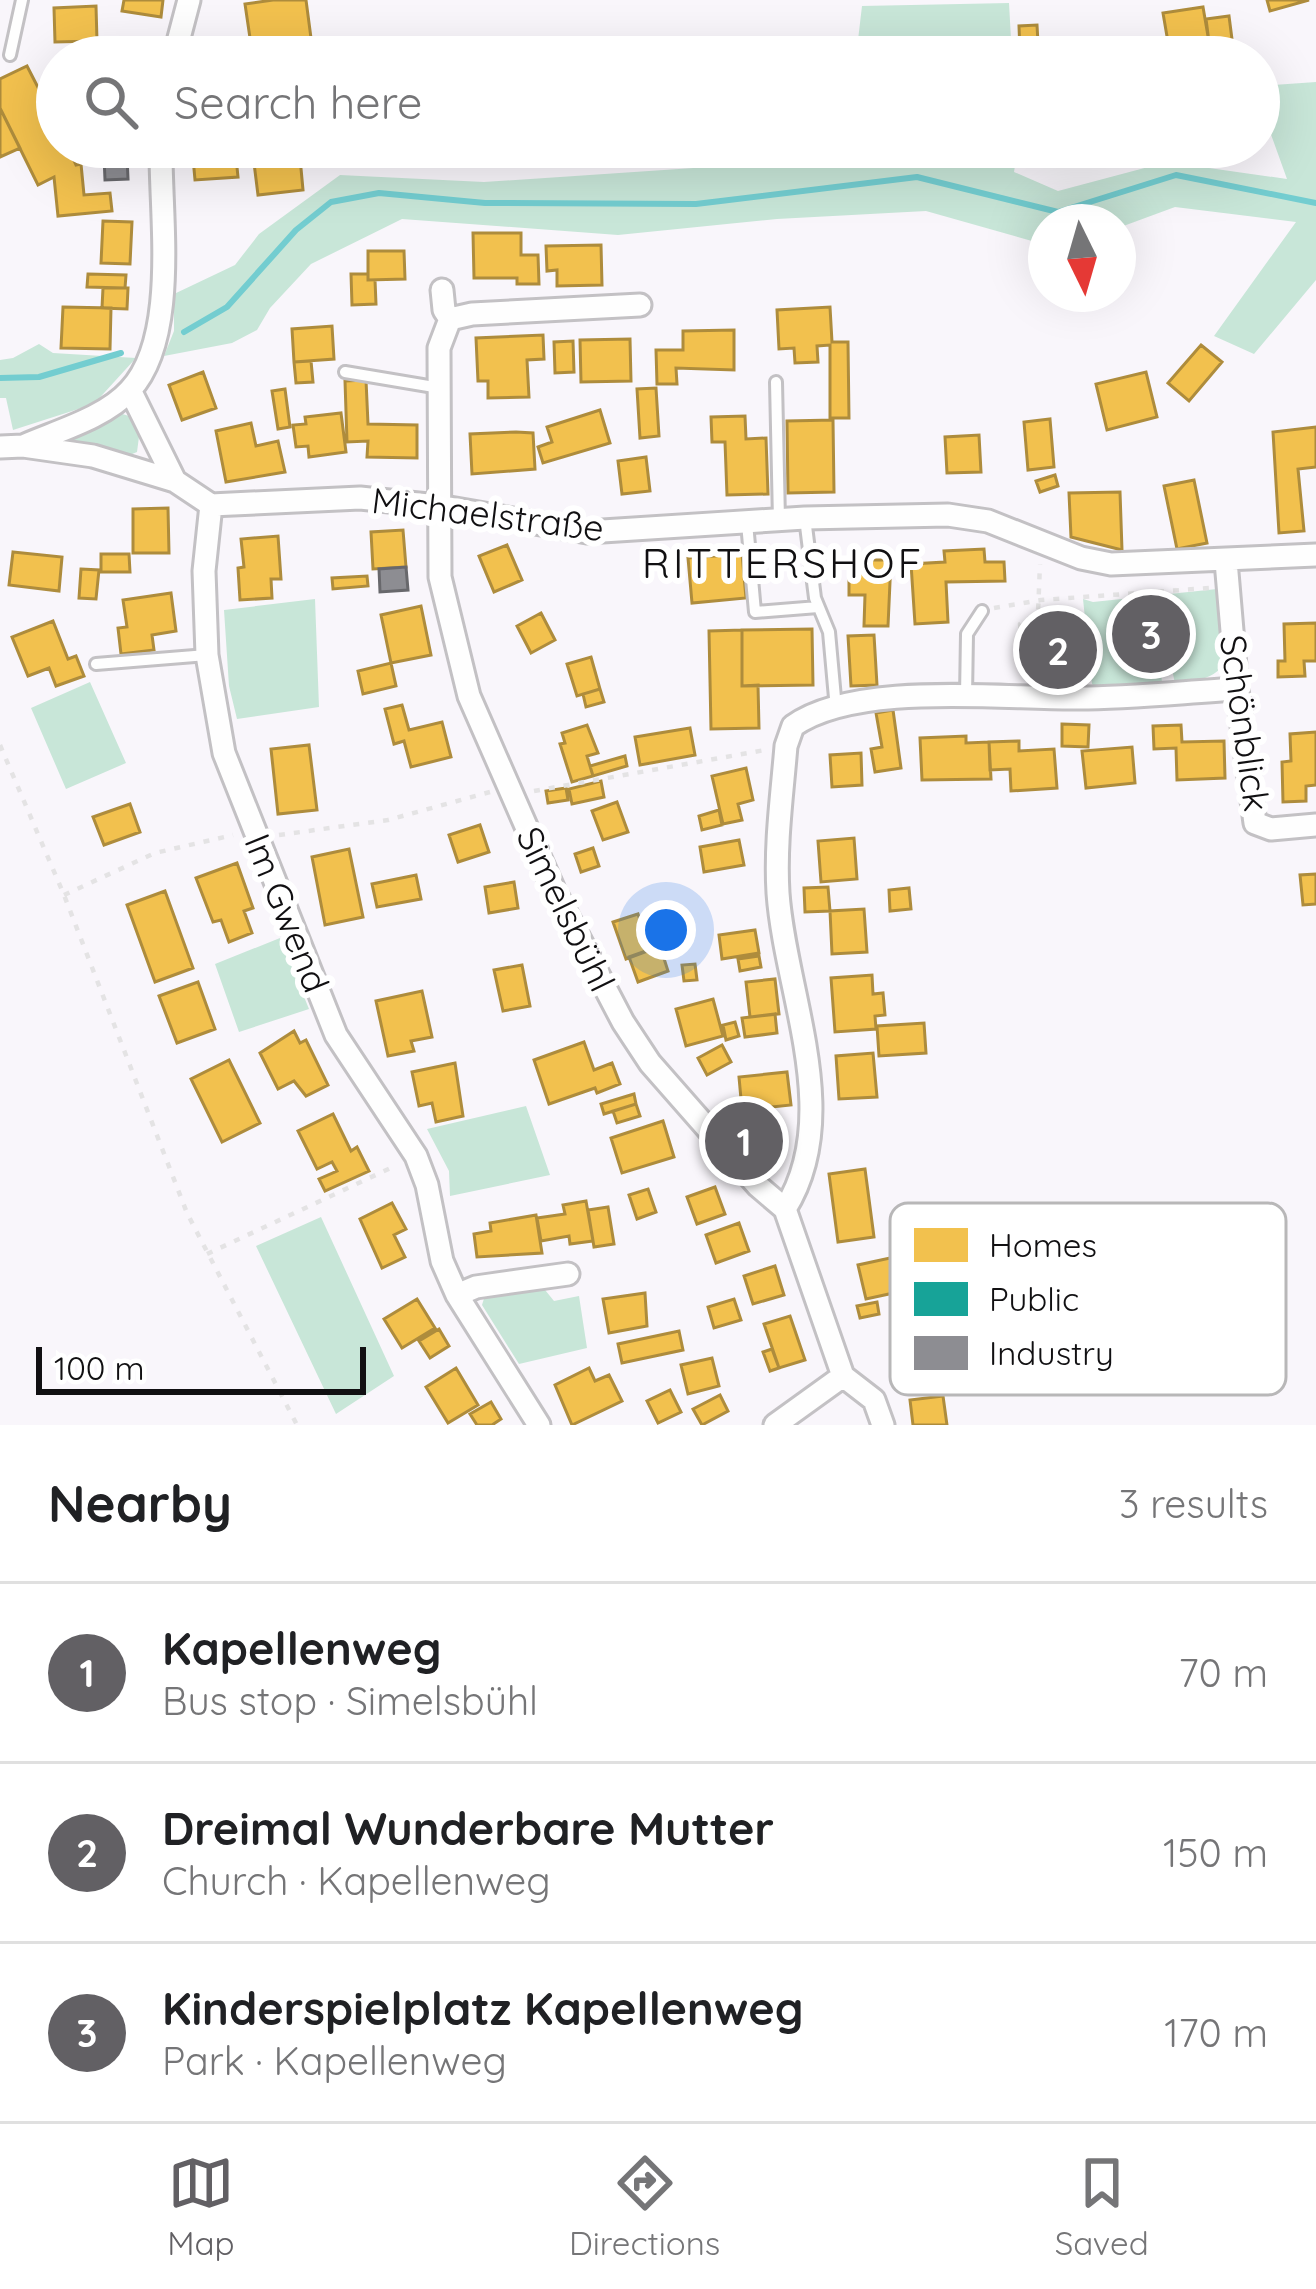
<!DOCTYPE html>
<meta charset="utf-8">
<style>
body{margin:0;font-family:Quicksand,sans-serif;background:#f2f2f2;color:#202124}
.compass{position:absolute;left:1028px;top:204px;width:108px;height:108px;border-radius:50%;background:#fff;box-shadow:0 12px 48px #0002;rotate:175deg}
.scale{position:absolute;left:36px;bottom:30px;width:330px;box-sizing:border-box;padding-left:12px;border:6px solid #111012;border-top:0;font-size:33px;line-height:42px;white-space:nowrap;color:#111012;-webkit-text-stroke:9px #fff;paint-order:stroke}
.you{position:absolute;left:666px;top:930px;width:42px;height:42px;margin:-30px;border:9px solid #fff;border-radius:50%;background:#1a73e8;box-shadow:0 0 0 18px #1a73e833}
.badge{display:grid;place-items:center;width:78px;height:78px;border-radius:50%;background:#626064;color:#fff;font-size:39px;font-weight:700}
.pin{position:absolute;translate:-50% -50%;border:6px solid #fff;box-shadow:0 3px 12px #0006}
.list{margin:0;padding:0;list-style:none}
h2{display:flex;justify-content:space-between;align-items:center;height:156px;margin:0;padding:0 48px;font-size:51px}
h2 small{font-size:39px;font-weight:400;color:#757577}
.list li{display:grid;grid-template-columns:78px 1fr auto;gap:36px;align-items:center;box-sizing:border-box;height:180px;padding:0 48px;border-top:3px solid #e0e0e0}
.list b{display:block;font-size:45px;white-space:nowrap}
.list p{margin:0;font-size:39px;white-space:nowrap;color:#757577}
.list em{font-size:39px;font-style:normal;color:#757577}
.icon{flex:none;width:66px;height:66px;fill:none;stroke:currentColor;stroke-width:2;stroke-linecap:round;stroke-linejoin:round}
.map{position:relative;flex:none;width:1316px;height:1425px;overflow:hidden}
.search{position:absolute;background:#fff;box-shadow:0 12px 48px #0002;left:36px;right:36px;top:36px;height:132px;display:flex;align-items:center;gap:30px;box-sizing:border-box;padding:0 42px;border-radius:66px;color:#757577;font-size:45px}
.sheet{height:696px;background:#fff}
nav{display:flex;justify-content:space-around;align-items:center;box-sizing:border-box;height:168px;border-top:3px solid #e0e0e0;background:#fff;font-size:33px;color:#757577}
nav a{display:grid;justify-items:center;gap:6px}
nav .on{color:#626064}
.map>svg:first-child{display:block}
.green{fill:#c8e6d8}
.homes{fill:#f2c14e;stroke:#ae8c3c;stroke-width:3}
.public{fill:#17a398;stroke:#157770;stroke-width:3}
.industry{fill:#8d8d92;stroke:#68686c;stroke-width:3}
.lines{fill:none;stroke-linecap:round;stroke-linejoin:round}
.stream{stroke:#73cdd0;stroke-width:6}
.service-casing{stroke:#c3c1c4;stroke-width:16}
.minor-casing{stroke:#c3c1c4;stroke-width:27}
.path{stroke:#e4e3e4;stroke-width:4.5;stroke-dasharray:6 9;stroke-linecap:butt}
.service{stroke:#fefefe;stroke-width:10}
.minor{stroke:#fefefe;stroke-width:21}
.labels{text-anchor:middle;stroke-width:12;stroke-linejoin:round;paint-order:stroke}
.street-label{font-size:36px;fill:#111012;stroke:#fff}
.quarter-label{font-size:42px;letter-spacing:3px;fill:#111012;stroke:#fff}
.key{fill:#fff;stroke:#b8b7b8;stroke-width:3}
.key-label{font-size:33px;fill:#111012}
</style>
<div class="map">
<svg width="1316" height="1425" viewBox="0 0 1316 1425">
<rect width="100%" height="100%" fill="#f9f6fb"/>
<!-- green -->
<path class="green" d="M1009,3l3,54h-156l6,-51z
M1316,82v198l-62,74 -40,-18 82,-114 -121,-15 -57,21v-6h-72v23l-120,-34 -149,8 -159,16 -216,-16 -91,45 -41,44 -13,22 -25,13 -68,13 10,-25v-37l61,-29 24,-31 81,-59 144,7 360,-24 2,-11h172l-4,25 44,19 109,-29 120,17 -28,-78v-15z
M39,344l14,9 83,5 -42,46 -81,26 -7,-32h-6v-38l13,-2z
M119,413l10,3 11,13 -3,23 -12,5 -67,-13 3,-8z
M1217,589l4,6c5,56 23,82 -46,89l-3,-15 -11,1 1,14 -64,4 -6,-4 -9,-85 10,3z
M315,599l4,108 -82,12 -8,-33 -5,-76z
M90,682l36,81 -60,26 -35,-81z
M280,938l29,71 -70,23 -24,-68z
M526,1106l24,69 -100,21 -1,-25 -22,-42z
M321,1217l73,159 -58,38 -80,-168z
M541,1285l13,16 25,-5 8,52 -68,16 -37,-59 4,-13z"/>
<!-- homes -->
<path class="homes" d="M124,0h39l-2,17 -39,-6z
M273,0h33l5,38 -14,2v4l10,-1 2,14h-53l-2,-11 2,11h-64l-1,-11 59,-8 -5,-34z
M1267,0h42l-39,11z
M96,6l1,35 -42,1 -1,-34z
M1203,7l6,35 -40,6 -6,-35z
M1229,16l4,31 -23,3 -4,-31z
M1037,25l1,18 51,-4v18h-46v-8l-23,3 -1,-26z
M27,66l20,39 10,-5v47h11l8,18 5,-1 3,31 26,-2 2,18 -54,5 -4,-39 -16,8 -38,-77v-29z
M0,108l20,40 -20,9z
M192,147h43l3,30 -43,3z
M252,147h47l4,43 -45,5z
M103,221l29,1 -2,42 -29,-1z
M473,233h48v22h17l1,29h-22v-6h-43z
M601,245l1,40 -45,1v-16l-10,1 -1,-25z
M368,251h36l1,28 -37,1z
M88,274l38,1 -1,13 -38,-1z
M351,274h17v6h7l1,24 -24,1z
M103,288h25l-1,21 -25,-1z
M63,307l48,1 -1,41 -49,-1z
M830,307l2,35h16l1,76h-19v-73l-13,1 1,16 -23,1 -1,-15 -15,1 -2,-39z
M332,326l2,33 -40,3 -2,-33z
M734,330v40l-58,-2 1,16h-20l-1,-34h27v-19z
M543,335l1,24 -17,1 2,37 -41,1v-17h-10l-2,-43z
M630,339l1,42 -50,1 -1,-42z
M573,341l1,31 -19,1 -1,-31z
M1201,345l21,17 -33,39 -21,-18z
M311,361l2,21 -17,1 -2,-21z
M203,372l13,36 -34,12 -13,-35z
M1146,372l11,45 -50,13 -11,-46z
M366,380l2,44 49,1v33l-50,-1 1,-16 -21,1 -2,-61z
M656,388l3,48 -19,2 -3,-49z
M285,389l5,38 -12,2 -6,-38z
M600,410l10,33 -67,20 -5,-16 14,-5 -5,-15z
M341,413l5,39 -37,5 -1,-11 -12,1 -3,-22 13,-1 -1,-7z
M745,416l1,23 20,-1 2,56 -41,1 -2,-53h-13l-1,-25z
M1050,419l4,48 -26,3 -4,-48z
M833,420l1,72 -46,1 -1,-72z
M251,423l5,23 22,-5 7,31 -59,10 -10,-51z
M1316,427v40l-18,2 6,62 -25,2 -6,-101z
M516,432l17,1 2,36 -63,5 -2,-40z
M979,435l2,37 -34,1 -2,-36z
M646,457l4,34 -28,3 -4,-33z
M1055,475l3,11 -18,6 -4,-11z
M1194,480l13,63 -30,6 -13,-63z
M1120,492l2,58 -51,-13 -2,-44z
M168,508l1,45h-36v-44z
M403,530l3,37 -33,2 -2,-37z
M278,536l3,43h-10l1,19 -32,2 -2,-32 6,-1 -3,-28z
M507,545l15,35 -28,12 -15,-36z
M984,549l1,13h19l1,19 -59,1 2,40 -33,2 -4,-60 34,-2 -1,-11z
M13,552l49,5 -3,34 -50,-6z
M101,554h28l1,18h-29z
M742,554l4,44 -54,5 -4,-45z
M849,560h42l-3,66h-24l1,-31h-16z
M81,569l18,1 -3,29 -17,-1z
M367,576l1,10 -35,3 -1,-11z
M171,593l5,38 -24,4 2,15 -33,4 -3,-26 9,-1 -4,-27z
M421,606l10,49 -40,8 -10,-48z
M541,613l14,27 -24,13 -14,-27z
M53,621l15,38 8,-3 8,20 -28,10 -7,-18 -21,8 -16,-39z
M1316,623v38h-12l1,15 -27,1v-16h7l-1,-37z
M812,629l1,56 -71,1v-56z
M742,630v56l16,-1 1,43 -48,1 -2,-98z
M874,635l3,50 -26,1 -3,-50z
M591,657l9,32 -23,7 -10,-32z
M391,663l5,23 -33,8 -5,-23z
M600,689l4,13 -18,5 -3,-13z
M402,705l7,25 33,-8 9,35 -40,10 -7,-26 -10,3 -9,-35z
M893,710l8,58 -26,4 -4,-23 11,-2 -6,-34z
M1062,724l27,1 -1,22 -26,-1z
M587,725l11,28 -11,3 6,20 -21,6 -12,-38 5,-1 -3,-10z
M1181,725l1,17 42,-1 1,37 -48,2 -1,-32 -22,1 -1,-23z
M690,728l5,27 -55,10 -5,-28z
M1316,732v53l-10,1v15l-23,1 -1,-40 9,-1 -1,-27z
M966,736v7l23,-1 2,37 -69,1 -2,-42z
M1019,741v10l35,-2 3,39 -46,3 -1,-22 -20,1 -1,-28z
M309,745l8,65 -39,4 -7,-65z
M1132,747l3,36 -49,5 -4,-37z
M861,753l1,32 -30,2 -2,-32z
M625,756l2,10 -34,10 -3,-10z
M746,768l7,32 -15,4 4,16 -19,4 -11,-48z
M601,781l3,16 -32,7 -3,-15z
M566,788l2,12 -20,3 -2,-12z
M617,802l11,30 -25,8 -11,-29z
M130,804l10,28 -36,13 -11,-28z
M719,810l3,15 -20,5 -3,-14z
M480,825l9,27 -31,10 -9,-27z
M854,838l3,41 -36,3 -3,-41z
M739,840l5,25 -40,7 -4,-25z
M593,848l6,18 -18,6 -6,-18z
M349,849l14,68 -38,8 -13,-68z
M237,863l16,45 -9,3 8,22 -23,9 -8,-22 -8,2 -17,-44z
M1316,874v30l-13,1 -3,-30z
M416,875l5,24 -44,8 -5,-23z
M514,882l4,26 -29,5 -4,-26z
M828,887l2,24 -25,1 -1,-24z
M909,888l2,21 -21,2 -1,-21z
M165,891l28,77 -38,14 -28,-77z
M864,909l3,43 -35,2 -2,-43z
M638,914l12,36 -24,9 -13,-37z
M755,930l4,23 -37,6 -3,-24z
M660,946l8,25 -30,11 -9,-25z
M759,956l2,11 -21,4 -2,-12z
M695,964l2,16 -13,1 -2,-16z
M522,965l8,41 -27,5 -9,-41z
M872,975l1,19 10,-1 2,22 -10,1 1,13 -41,3 -4,-54z
M775,979l4,35 -29,3 -4,-35z
M198,982l17,47 -38,14 -18,-47z
M422,991l10,46 -21,4 3,10 -26,5 -12,-55z
M713,999l10,37 -37,10 -10,-37z
M775,1014l2,19 -32,4 -3,-19z
M735,1022l4,14 -13,4 -3,-15z
M924,1023l2,30 -47,3 -2,-30z
M294,1031l6,12 6,-3 22,45 -22,11 -12,-15 -16,8 -18,-36z
M584,1042l10,28 18,-7 8,21 -23,9 -2,-5 -46,16 -15,-44z
M722,1045l9,17 -24,13 -9,-17z
M873,1053l4,44 -38,2 -3,-43z
M229,1060l31,63 -38,19 -31,-63z
M455,1063l8,53 -27,6 -4,-19 -13,3 -7,-34z
M787,1072l4,33 -49,5 -3,-33z
M634,1094l2,10 -32,10 -3,-10z
M636,1104l4,12 -23,7 -4,-12z
M333,1114l18,37 6,-4 12,24 -44,20 -6,-12 18,-8 -5,-9 -15,7 -19,-38z
M663,1121l11,36 -52,16 -11,-35z
M865,1169l9,68 -36,5 -9,-68z
M715,1187l10,27 -28,10 -10,-27z
M648,1189l8,23 -19,7 -8,-24z
M586,1201l7,40 -23,3 -1,-8 -28,5 -4,-23 28,-4 -2,-9z
M392,1203l14,26 -12,6 11,22 -23,11 -22,-49z
M608,1207l6,37 -20,3 -6,-37z
M536,1215l6,38 -65,4 -3,-23 17,-3 -1,-8z
M739,1223l10,28 -33,12 -10,-28z
M890,1258l8,34 -32,7 -8,-34z
M775,1266l9,29 -31,9 -9,-28z
M645,1293l2,33 -38,7 -6,-34z
M417,1299l18,29 -33,20 -18,-29z
M734,1299l7,21 -27,8 -6,-21z
M877,1302l2,12 -19,4 -3,-12z
M790,1316l15,44 -26,8 -15,-44z
M439,1329l10,17 -19,12 -11,-17z
M679,1331l4,19 -61,13 -4,-19z
M772,1349l7,19 -9,3 -7,-19z
M712,1358l7,28 -31,8 -7,-29z
M456,1368l22,37 -30,18 -22,-36z
M589,1368l6,13 14,-6 13,26 -50,24 -17,-40z
M670,1390l11,22 -23,11 -11,-22z
M720,1395l8,16 -26,14 -9,-16z
M943,1396l4,29h-34l-3,-25z
M491,1402l10,17 -9,6h-15l-7,-11z"/>
<!-- public -->
<path class="public" d="M1078,615l4,50 -31,3v-6l-15,2 -2,-25 32,-7 -1,-16z"/>
<!-- industry -->
<path class="industry" d="M127,155l1,24 -23,1 -1,-24z
M406,567l2,23 -28,2 -1,-23z"/>
<g class="lines">
<!-- stream -->
<path class="stream" d="M184,332l43,-25 69,-77 35,-28 48,-9 106,10 211,1 221,-27 141,35 118,-37 140,28
M0,378l39,-1 82,-24"/>
<defs>
<path id="service" d="M10,55l12,-55
M345,372l95,16
M776,382l3,138
M805,518l10,80 14,34 7,77
M747,523l8,89 63,-5
M96,664l111,-9
M966,696l1,-62 15,-23"/>
<path id="minor" d="M174,57l15,-57
M442,290l2,20 6,9
M640,305l-168,9 -22,5 -11,29 1,229 29,119 85,194 69,132 27,41 108,123 27,23 58,167 31,24 9,25
M130,390l45,91
M23,446c34,-15 82,-28 107,-56 49,-53 30,-175 31,-243
M0,447l23,-1 70,10 82,25 36,24 149,-7 78,8 149,26 218,-14 143,-3 40,6 93,37 30,6 205,-9
M211,505l-7,66 3,84 17,98 112,282 80,121 11,29 15,76 15,34 82,130
M1226,561l11,128 18,134 16,6 45,-4
M785,1209c59,-94 0,-216 -7,-316 -3,-49 4,-98 8,-147l7,-20c63,-45 209,-27 285,-28 53,0 106,-6 159,-9
M457,1295l19,-8 92,-13
M775,1425l68,-49"/>
</defs>
<!-- service casing -->
<use href="#service" class="service-casing"/>
<!-- minor casing -->
<use href="#minor" class="minor-casing"/>
<!-- path -->
<path class="path" d="M994,608l47,-8 168,-12
M1025,674l-5,-50 18,-11 2,-49
M0,745l64,150 123,318 110,212
M534,791l231,-41
M279,835l109,-15 102,-28
M64,895l91,-42 78,-18
M207,1254l190,-89"/>
<!-- service -->
<use href="#service" class="service"/>
<!-- minor -->
<use href="#minor" class="minor"/>
</g>
<g class="labels">
<!-- street labels -->
<g class="street-label">
<text transform="translate(488 514) rotate(7)" y="13">Michaelstraße</text>
<text transform="translate(1245 723) rotate(82)" y="13">Schönblick</text>
<text transform="translate(566 909) rotate(64)" y="13">Simelsbühl</text>
<text transform="translate(287 913) rotate(68)" y="13">Im Gwend</text>
</g>
<!-- quarter labels -->
<g class="quarter-label">
<text x="783" y="578">RITTERSHOF</text>
</g>
</g>
<!-- legend -->
<rect x="890" y="1203" width="396" height="192" rx="18" class="key"/>
<rect x="914" y="1228" width="54" height="34" fill="#f2c14e"/>
<rect x="914" y="1282" width="54" height="34" fill="#17a398"/>
<rect x="914" y="1336" width="54" height="34" fill="#8d8d92"/>
<g class="key-label">
<text x="989" y="1257">Homes</text>
<text x="989" y="1311">Public</text>
<text x="989" y="1365">Industry</text>
</g>
</svg>
<svg class="compass" viewBox="-18 -18 36 36"><path d="M0-13l5 13h-10z" fill="#e53935"/><path d="M0 13l5-13h-10z" fill="#757577"/></svg>
<div class="scale">100 m</div>
<div class="you"></div>
<div class="pin badge" style="left:744px;top:1141px">1</div>
<div class="pin badge" style="left:1058px;top:650px">2</div>
<div class="pin badge" style="left:1151px;top:634px">3</div>
<div class="search"><svg class="icon" aria-label="search" viewBox="0 0 24 24"><circle cx="10" cy="10" r="6"/><path d="M15 15l6 6"/></svg>Search here</div>
</div>
<section class="sheet">
<h2>Nearby<small>3 results</small></h2>
<ul class="list">
<li><span class="badge">1</span><div><b>Kapellenweg</b><p>Bus stop · Simelsbühl</p></div><em>70 m</em></li>
<li><span class="badge">2</span><div><b>Dreimal Wunderbare Mutter</b><p>Church · Kapellenweg</p></div><em>150 m</em></li>
<li><span class="badge">3</span><div><b>Kinderspielplatz Kapellenweg</b><p>Park · Kapellenweg</p></div><em>170 m</em></li>
</ul>
</section>
<nav>
<a class="on"><svg class="icon" aria-label="map" viewBox="0 0 24 24"><path d="M3 6l6-2 6 2 6-2v14l-6 2-6-2-6 2zM9 4v14M15 6v14"/></svg>Map</a>
<a><svg class="icon" aria-label="directions" viewBox="0 0 24 24"><path d="M12 3l9 9-9 9-9-9zM9 14v-3h6M13 9l2 2-2 2"/></svg>Directions</a>
<a><svg class="icon" aria-label="saved" viewBox="0 0 24 24"><path d="M7 4h10v16l-5-4-5 4z"/></svg>Saved</a>
</nav>
